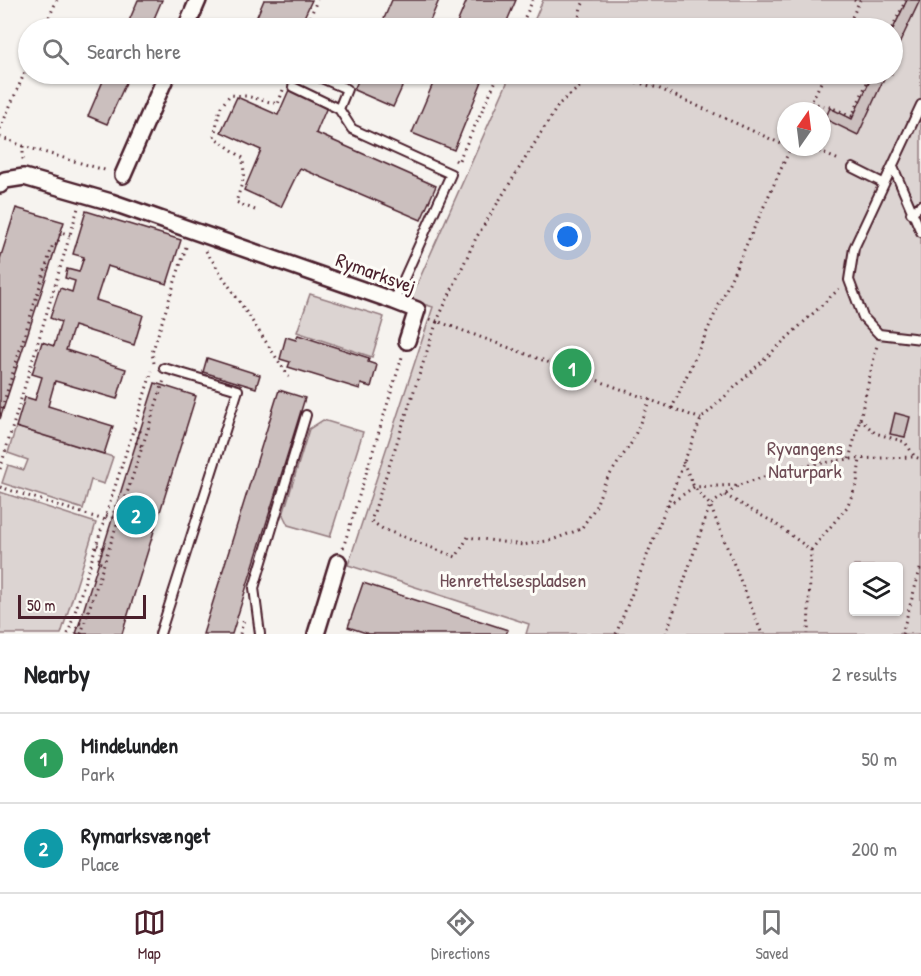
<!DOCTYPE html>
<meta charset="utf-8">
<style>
body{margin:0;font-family:"Patrick Hand",sans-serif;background:#f6f6f6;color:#202124}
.controls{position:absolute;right:18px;bottom:18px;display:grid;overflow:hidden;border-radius:6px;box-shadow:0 2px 4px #0004}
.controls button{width:54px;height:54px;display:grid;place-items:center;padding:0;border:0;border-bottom:2px solid #e0e0e0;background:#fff;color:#202124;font:30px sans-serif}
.compass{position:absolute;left:777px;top:102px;width:54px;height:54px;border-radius:50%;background:#fff;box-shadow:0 2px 4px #0004;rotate:14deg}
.scale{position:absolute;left:18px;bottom:15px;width:128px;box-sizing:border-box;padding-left:6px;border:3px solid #4a1f2b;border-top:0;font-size:16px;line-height:21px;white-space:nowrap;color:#4a1f2b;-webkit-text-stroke:4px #fdfcf7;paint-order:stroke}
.you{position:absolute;left:568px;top:237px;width:21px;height:21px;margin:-15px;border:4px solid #fff;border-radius:50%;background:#1a73e8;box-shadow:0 0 0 9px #1a73e833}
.badge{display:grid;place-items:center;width:39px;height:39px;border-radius:50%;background:#4a1f2b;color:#fff;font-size:20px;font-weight:700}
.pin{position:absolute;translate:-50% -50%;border:3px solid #fff;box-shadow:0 2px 6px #0006}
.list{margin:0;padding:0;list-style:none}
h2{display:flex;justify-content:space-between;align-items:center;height:78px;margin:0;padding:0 24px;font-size:26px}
h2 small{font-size:20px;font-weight:400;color:#757577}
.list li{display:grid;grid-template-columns:39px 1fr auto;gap:18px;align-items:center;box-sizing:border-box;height:90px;padding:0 24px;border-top:2px solid #e0e0e0}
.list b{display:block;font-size:22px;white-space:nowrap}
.list p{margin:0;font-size:20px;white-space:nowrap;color:#757577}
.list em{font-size:20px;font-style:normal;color:#757577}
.icon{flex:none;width:33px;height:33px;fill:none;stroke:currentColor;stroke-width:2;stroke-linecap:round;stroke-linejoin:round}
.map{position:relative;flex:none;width:921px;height:634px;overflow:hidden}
.search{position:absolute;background:#fff;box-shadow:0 2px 4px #0004;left:18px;right:18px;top:18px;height:66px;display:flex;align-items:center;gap:15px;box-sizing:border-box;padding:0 21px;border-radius:33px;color:#757577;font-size:22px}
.sheet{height:258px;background:#fff}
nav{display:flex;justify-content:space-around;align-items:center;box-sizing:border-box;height:84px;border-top:2px solid #e0e0e0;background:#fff;font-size:16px;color:#757577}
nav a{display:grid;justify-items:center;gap:3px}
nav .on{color:#4a1f2b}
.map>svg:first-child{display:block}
.green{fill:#dcd4d2;stroke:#937a7e;stroke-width:1.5;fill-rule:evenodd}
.building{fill:#cbbfbe;stroke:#4a1f2b;stroke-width:1.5}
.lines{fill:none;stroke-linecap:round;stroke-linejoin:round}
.lane-casing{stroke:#4a1f2b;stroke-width:12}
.street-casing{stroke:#4a1f2b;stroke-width:20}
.path{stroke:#4a1f2b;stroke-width:3;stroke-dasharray:1.5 4.5;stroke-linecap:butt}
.lane{stroke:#fdfcf7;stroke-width:8}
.street{stroke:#fdfcf7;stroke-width:15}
.labels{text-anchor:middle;stroke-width:6;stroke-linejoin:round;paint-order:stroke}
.street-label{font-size:20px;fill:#4a1f2b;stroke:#fdfcf7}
.park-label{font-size:20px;fill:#6e4c55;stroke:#fdfcf7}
</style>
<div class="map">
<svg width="921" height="634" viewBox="0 0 921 634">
<rect width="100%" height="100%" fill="#f6f3ef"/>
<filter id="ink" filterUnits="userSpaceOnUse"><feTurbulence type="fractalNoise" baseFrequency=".0167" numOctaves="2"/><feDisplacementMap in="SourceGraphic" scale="12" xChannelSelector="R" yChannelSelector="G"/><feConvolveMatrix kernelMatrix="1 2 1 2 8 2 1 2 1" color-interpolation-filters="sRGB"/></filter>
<g filter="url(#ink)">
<!-- green -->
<path class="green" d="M543,0h378v634h-395l3,-10 -181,-59 85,-258 -23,-7 101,-226h381v-46h-361zM786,111h36v36h-36zM854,566h44v46h-44z
M310,294l74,23 -12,40 -75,-25z
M323,420l40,12 -33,105 -42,-12 -5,-10 26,-86z
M16,427l97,30 -9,27 -13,-4 -8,29 -81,-26 6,-18 16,5 4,-10 -20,-7z
M0,492l96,31 -35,111h-61z"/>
<!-- building -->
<path class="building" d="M138,0h24l-12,28h-24z
M264,0h48l-13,28h-47z
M392,0h47l-12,28h-47z
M467,0h49l-12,28h-49z
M907,0h13l-28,59v-28z
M106,74h24l-23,50 -19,-8z
M361,74h47l-15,33 -39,-17z
M437,74h48l-31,76 -42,-17z
M873,74h13l-28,61 -33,-16 5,-11 22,11z
M289,90l38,17 -11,26 120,53 -15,34 -121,-52 -19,39 -37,-17 17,-40 -40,-18 16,-35 41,18z
M16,208l48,14 -64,197v-160z
M86,211l95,29 -14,44 -60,-18 -11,34 47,15 -9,30 -60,-19 -8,24 60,19 -9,30 -62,-18 -7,25 65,20 -9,28 -88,-27 9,-30 10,3 7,-23 -10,-3 10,-32 12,4 7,-24 -11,-4 10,-30 12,4 3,-11 -10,-3 2,-9 12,3 5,-15 -11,-3z
M298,335l71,23 -1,4 9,3 -6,22 -10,-3 -1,5 -72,-22 2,-5 -10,-3 6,-22 10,3z
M207,358l53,17 -4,13 -53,-16z
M155,383l41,13 -74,238h-46z
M279,390l26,8 -73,236h-29z
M895,413l15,4 -5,20 -15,-3z
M363,583l145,47 -2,4h-137l-21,-7z"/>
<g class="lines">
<defs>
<path id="lane" d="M312,74l35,15 -8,20
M293,87l46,22 13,20 99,45 -57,127
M921,105l-67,143 -5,32 14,37 16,17 42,5
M893,167l28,65
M853,168l30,15
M911,213l10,-8
M160,634l78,-244 -74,-22
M260,634l-6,-46 52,-173"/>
<path id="street" d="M186,28l12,-28
M123,175l44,-101
M0,185l5,-5 19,-3 87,25 283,99 23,9 -10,31
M316,634l22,-72"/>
</defs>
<!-- lane casing -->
<use href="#lane" class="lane-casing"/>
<!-- street casing -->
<use href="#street" class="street-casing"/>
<!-- path -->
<path class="path" d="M854,0l5,3
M44,28l13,-28
M306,28l11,-28
M520,28l13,-28
M577,28l4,-21 4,-7
M847,28l13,-28
M892,28l14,-28
M266,74l18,8
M582,74l1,10
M811,103l19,4 22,9 19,-42
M807,111l18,-37
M0,129l28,-64
M0,137l23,9 85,25
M23,146v16
M808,147l31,13
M455,160l3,2 41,-88
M255,210l-19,-8 8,-25 -1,-19 -29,-21 6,-29 10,-13 16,1 32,8 5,-14
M206,251l83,126
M430,319l7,2 39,-83 83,-134 24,-20 37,-6 38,10 128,58
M154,363l-2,-10 35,-109
M650,399l-18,43 -27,40 -10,26 -14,21 -29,11 -29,5 -55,-8 -12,20 -73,-28 -12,-8 66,-200 235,87 119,-261
M672,408l29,11
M0,414l53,-170 4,1 4,-13 9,3
M860,419l15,14 30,9 10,15
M134,429l6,2 -4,13 6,2
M849,459l11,-40 17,-74
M683,462l11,25 16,18 52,129
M0,469l78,-261
M0,487l104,33
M725,495l48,27 38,28 -3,84
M668,505l26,-18 45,-2 52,-17 58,-9 66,-2 6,2
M106,516l6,2 4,-13 6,2
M97,545l6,2 -5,15 6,2
M343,548l59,-191
M811,550l36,-43 10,-24 3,-24
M68,634l84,-263
M76,634l3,-11 5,2
M81,634l83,-254
M240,634l4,-15
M616,634l85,-215 138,-130
M666,634l44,-129 29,-20
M902,634l19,-68"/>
<!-- lane -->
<use href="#lane" class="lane"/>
<!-- street -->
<use href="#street" class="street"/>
</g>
</g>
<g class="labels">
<!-- street labels -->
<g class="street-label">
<text transform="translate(376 273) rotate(20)" y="7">Rymarksvej</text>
</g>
<!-- park labels -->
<g class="park-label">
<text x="805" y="455">Ryvangens<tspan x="805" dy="23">Naturpark</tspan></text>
<text x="513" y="587">Henrettelsespladsen</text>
</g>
</g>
</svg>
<div class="controls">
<button><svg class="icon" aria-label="layers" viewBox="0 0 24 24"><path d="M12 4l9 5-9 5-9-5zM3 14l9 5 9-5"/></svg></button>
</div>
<svg class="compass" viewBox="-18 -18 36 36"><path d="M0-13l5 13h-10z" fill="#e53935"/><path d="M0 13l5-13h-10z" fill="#757577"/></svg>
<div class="scale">50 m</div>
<div class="you"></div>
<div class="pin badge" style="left:572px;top:368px;background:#2e9e5b">1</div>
<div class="pin badge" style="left:136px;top:515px;background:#0f9aa8">2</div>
<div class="search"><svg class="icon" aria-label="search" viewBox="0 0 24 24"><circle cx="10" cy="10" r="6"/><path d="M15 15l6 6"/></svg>Search here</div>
</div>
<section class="sheet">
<h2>Nearby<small>2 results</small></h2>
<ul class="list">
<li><span class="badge" style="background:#2e9e5b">1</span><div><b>Mindelunden</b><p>Park</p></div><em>50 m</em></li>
<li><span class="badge" style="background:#0f9aa8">2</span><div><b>Rymarksvænget</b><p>Place</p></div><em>200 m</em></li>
</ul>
</section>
<nav>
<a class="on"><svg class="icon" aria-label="map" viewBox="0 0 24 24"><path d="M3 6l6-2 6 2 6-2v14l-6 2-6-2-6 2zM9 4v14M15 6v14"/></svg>Map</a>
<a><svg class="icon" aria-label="directions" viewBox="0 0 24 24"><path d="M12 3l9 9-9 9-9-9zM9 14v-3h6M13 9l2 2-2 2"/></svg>Directions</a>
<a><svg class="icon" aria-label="saved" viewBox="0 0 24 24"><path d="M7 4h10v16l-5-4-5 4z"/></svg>Saved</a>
</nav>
